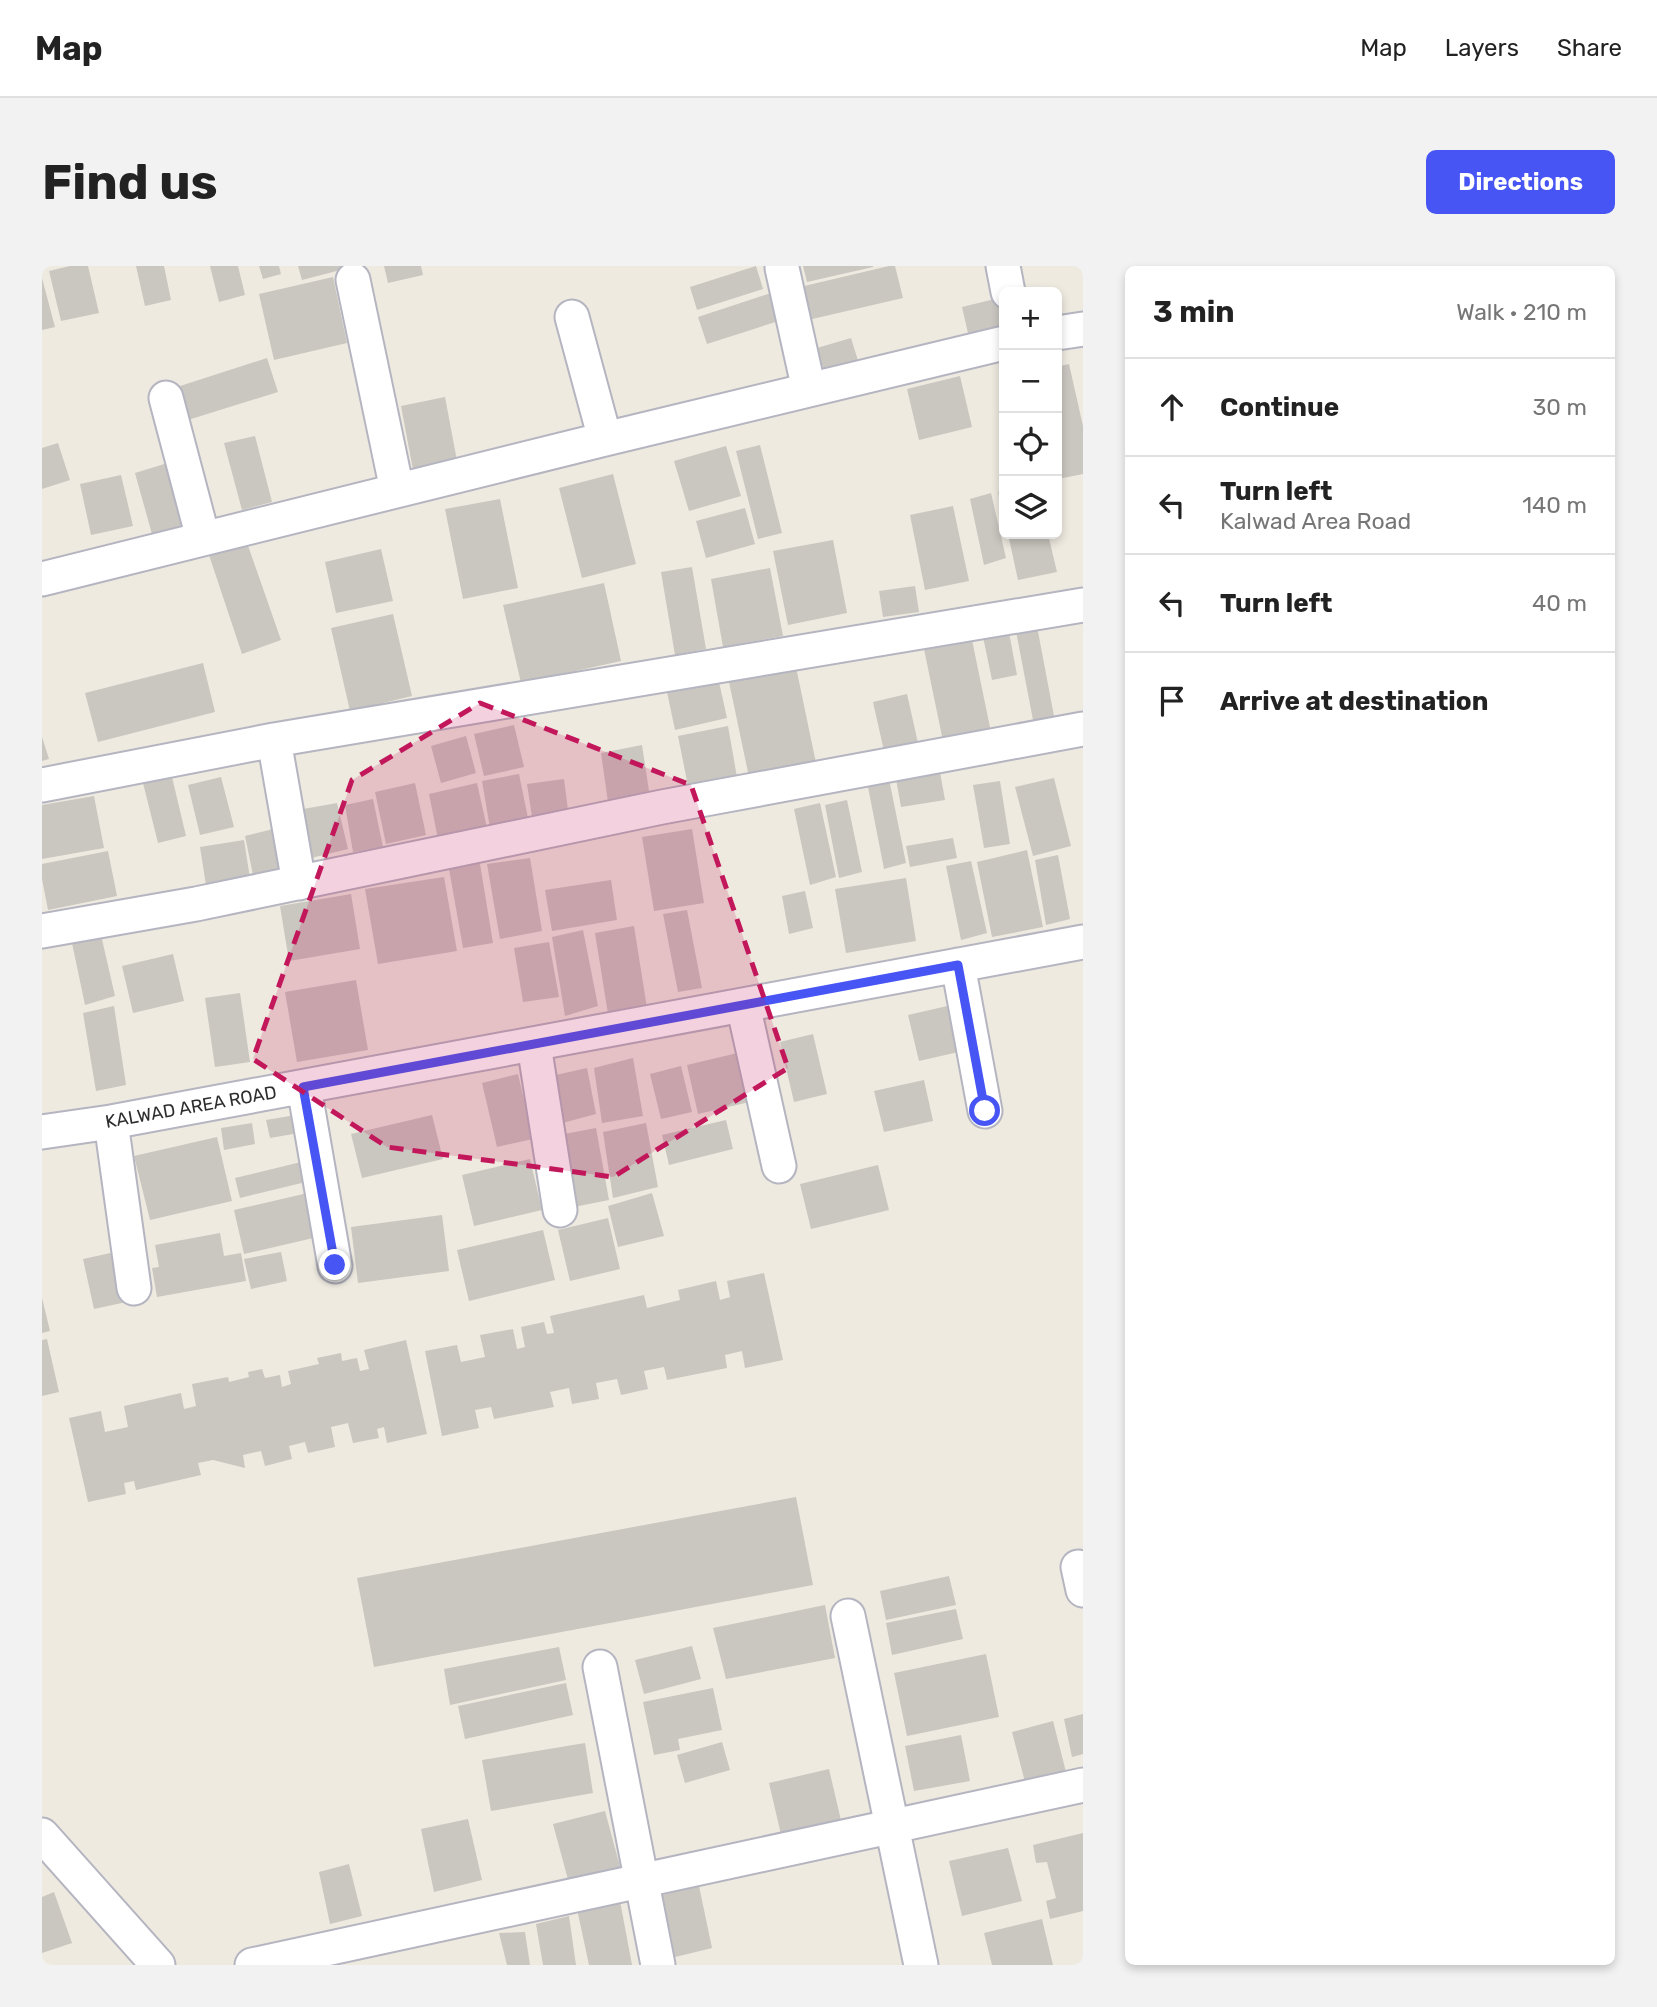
<!DOCTYPE html>
<meta charset="utf-8">
<style>
body{margin:0;font-family:Rubik,sans-serif;background:#f2f2f2;color:#222}
.controls{position:absolute;right:21px;top:21px;display:grid;overflow:hidden;border-radius:10px;box-shadow:0 4px 10px #0003}
.controls button{width:63px;height:63px;display:grid;place-items:center;padding:0;border:0;border-bottom:2px solid #e0e0e0;background:#fff;color:#222;font:35px sans-serif}
.stop{position:absolute;width:21px;height:21px;margin:-16px;border:5px solid #4755f4;border-radius:50%;background:#fff}
.stop.end{background:#4755f4;border-color:#fff;box-shadow:0 2px 7px #0008}
.list{margin:0;padding:0;list-style:none}
h2{display:flex;justify-content:space-between;align-items:center;height:91px;margin:0;padding:0 28px;font-size:30px}
h2 small{font-size:23px;font-weight:400;color:#767676}
.list li{display:grid;grid-template-columns:46px 1fr auto;gap:21px;align-items:center;box-sizing:border-box;height:98px;padding:0 28px;border-top:2px solid #e0e0e0}
.list b{display:block;font-size:26px;white-space:nowrap}
.list p{margin:0;font-size:23px;white-space:nowrap;color:#767676}
.list em{font-size:23px;font-style:normal;color:#767676}
.icon{flex:none;width:38px;height:38px;fill:none;stroke:currentColor;stroke-width:2;stroke-linecap:round;stroke-linejoin:round}
.map{position:relative;flex:none;width:1041px;height:1699px;overflow:hidden;border-radius:10px}
header{display:flex;align-items:center;gap:42px;box-sizing:border-box;height:98px;padding:0 35px;background:#fff;border-bottom:2px solid #e0e0e0}
header strong{font-size:33px}
nav{display:flex;gap:38px;margin-inline-start:auto;font-size:24px}
.intro{display:flex;align-items:center;justify-content:space-between;box-sizing:border-box;height:168px;padding:0 42px}
h1{margin:0;font-size:49px}
.button{padding:18px 32px;border-radius:10px;background:#4755f4;color:#fff;font-size:24px;font-weight:700}
main{display:flex;gap:42px;padding:0 42px}
aside{flex:1;background:#fff;border-radius:10px;box-shadow:0 4px 10px #0003}
.map>svg:first-child{display:block}
.building{fill:#cac6c0}
.lines{fill:none;stroke-linecap:round;stroke-linejoin:round}
.minor-casing{stroke:#b4b5c0;stroke-width:37}
.minor{stroke:#fff;stroke-width:33}
.route{stroke:#4755f4;stroke-width:9}
.marked{fill:#c2185b;fill-opacity:0.2;stroke:#c2185b;stroke-width:5;stroke-dasharray:14 9;stroke-linejoin:round}
.labels{text-anchor:middle;stroke-width:7;stroke-linejoin:round;paint-order:stroke}
.street-label{font-size:18px;fill:#2d2d2d;stroke:#fff}
</style>
<header>
<strong>Map</strong>
<nav><a>Map</a><a>Layers</a><a>Share</a></nav>
</header>
<div class="intro"><h1>Find us</h1><a class="button">Directions</a></div>
<main>
<div class="map">
<svg width="1041" height="1699" viewBox="0 0 1041 1699">
<rect width="100%" height="100%" fill="#eeeae0"/>
<!-- building -->
<path class="building" d="M28,0h18l11,47 -38,8 -12,-50z
M94,0h28l7,34 -26,6z
M168,0h28l7,29 -26,7z
M217,0h20l2,8 -18,5z
M256,0h54v1l-50,13z
M342,0h37l2,9 -35,8z
M714,0l7,23 -66,21 -7,-23z
M761,0h70v1l-66,15z
M847,0h6l8,32 -95,22 -8,-33z
M291,11l14,66 -73,17 -15,-66z
M0,12l13,49 -13,3z
M735,25l8,28 -78,25 -9,-27z
M961,31l1,37 -34,8 -8,-35z
M809,72l10,32 -34,11 -10,-33z
M225,92l11,34 -90,28 -11,-33z
M1027,98l14,62v48l-25,5 -1,-112z
M918,110l12,51 -53,13 -12,-51z
M403,131l13,69 -44,9 -13,-69z
M213,170l17,66 -30,8 -18,-67z
M16,177l12,37 -28,9v-41z
M718,179l22,88 -24,6 -22,-88z
M684,180l15,50 -52,15 -15,-50z
M129,196l21,73 -37,10 -20,-72z
M571,208l23,90 -54,14 -23,-90z
M79,209l12,51 -42,9 -11,-51z
M962,224v23h-1l-5,-21z
M949,227l15,65 -22,7 -14,-66z
M458,233l18,89 -55,11 -18,-90z
M911,240l16,75 -44,9 -15,-75z
M703,242l10,36 -49,14 -10,-37z
M966,268h40l9,38 -39,8z
M204,274l35,100 -39,14 -34,-102z
M791,274l14,73 -59,12 -15,-74z
M339,283l12,52 -57,12 -11,-51z
M650,301l14,82 -31,6 -14,-83z
M728,302l13,68 -60,11 -12,-68z
M562,317l17,78 -100,22 -18,-78z
M873,320l4,26 -36,5 -4,-26z
M351,348l19,82 -62,15 -19,-83z
M994,355l18,95 -21,4 -18,-94z
M966,361l9,48 -25,5 -10,-48z
M930,374l20,97 -48,9 -20,-97z
M161,397l12,49 -117,30 -13,-49z
M754,401l20,96 -67,14 -20,-95z
M677,416l8,36 -52,12 -8,-38z
M865,428l13,58 -34,8 -13,-58z
M472,459l10,42 -40,9 -10,-42z
M686,460l9,51 -49,9 -10,-50z
M424,470l10,37 -35,10 -10,-37z
M0,471l7,22 -7,2z
M600,479l7,46 -41,11 -7,-49z
M898,506l5,28 -44,7 -5,-28z
M477,508l9,44 -38,10 -8,-47z
M130,511l14,59 -28,7 -15,-60z
M179,511l13,50 -34,8 -12,-50z
M1012,512l17,68 -38,10 -18,-69z
M522,513l5,39 -36,5 -6,-39z
M847,513l17,84 -22,6 -17,-87z
M958,515l10,63 -26,4 -11,-63z
M373,517l11,52 -40,9 -11,-52z
M435,517l10,45 -49,11 -9,-45z
M52,530l10,52 -62,11v-54z
M331,533l10,48 -30,5 -8,-47z
M805,534l15,72 -23,6 -14,-73z
M295,537l11,46 -45,11 -11,-49z
M778,537l16,74 -26,8 -16,-76z
M235,562l11,44 -34,8 -9,-44z
M650,563l12,74 -50,8 -12,-74z
M911,572l4,20 -47,9 -4,-21z
M202,574l8,51 -44,7 -8,-51z
M985,584l16,77 -51,10 -15,-75z
M66,585l9,45 -69,14 -6,-31v-15z
M1016,589l12,64 -24,6 -11,-65z
M437,592l14,85 -30,5 -15,-85z
M488,592l12,73 -42,8 -13,-75z
M929,595l16,72 -26,7 -15,-74z
M402,611l13,74 -79,13 -13,-75z
M864,612l10,63 -70,12 -11,-64z
M569,614l6,40 -65,11 -7,-41z
M763,625l8,37 -24,6 -7,-38z
M309,628l9,55 -71,12 -9,-55z
M645,644l15,78 -24,4 -15,-78z
M592,660l13,82 -39,6 -13,-81z
M541,664l15,76 -33,10 -13,-79z
M59,669l14,61 -30,9 -13,-62z
M507,676l10,55 -36,5 -9,-54z
M131,688l11,47 -51,12 -11,-47z
M314,714l12,70 -71,12 -12,-70z
M198,727l10,69 -35,5 -10,-69z
M914,738l11,46 -48,11 -11,-46z
M72,740l12,79 -30,6 -13,-78z
M771,768l14,60 -33,8 -14,-60z
M704,785l12,49 -60,14 -11,-49z
M591,792l10,58 -41,7 -8,-55z
M639,800l11,46 -31,7 -11,-45z
M545,802l9,46 -41,11 -8,-48z
M476,808l15,65 -36,8 -15,-64z
M882,814l9,41 -49,11 -10,-41z
M260,848l3,18 -35,6 -4,-18z
M390,849l11,44 -81,19 -11,-44z
M684,854l7,29 -64,16 -7,-30z
M210,857l3,21 -31,6 -3,-22z
M604,857l12,64 -45,11 -10,-66z
M554,862l13,72 -45,9 -10,-73z
M175,871l15,64 -82,19 -16,-64z
M488,893l12,51 -68,16 -12,-51z
M263,895l5,20 -70,17 -5,-20z
M836,899l11,45 -78,19 -11,-45z
M270,926l10,44 -78,18 -10,-44z
M610,927l12,43 -46,11 -10,-41z
M400,949l7,56 -91,12 -7,-56z
M566,952l12,51 -50,12 -12,-51z
M501,964l12,50 -86,21 -12,-51z
M178,967l4,23 17,-3 5,28 -89,16 -5,-29 7,-1 -4,-22z
M78,985l11,50 -37,8 -11,-50z
M239,986l6,29 -36,8 -7,-30z
M722,1007l19,87 -38,8 -3,-17 -17,4 2,13 -60,12 -3,-13 -20,4 4,18 -27,6 -4,-16 -21,4 3,16 -27,5 -3,-16 -19,4 4,15 -60,12 -3,-12 -16,3 4,18 -37,8 -17,-85 32,-6 4,17 24,-5 -5,-22 33,-6 4,20 8,-2 -4,-20 23,-5 3,12 7,-1 -4,-17 94,-21 3,13 33,-8 -2,-10 38,-9 4,19 10,-3 -3,-16z
M0,1032l8,33 -8,2z
M5,1073l12,53 -17,4v-56z
M364,1074l21,94 -40,9 -3,-16 -7,2 2,9 -26,5 -5,-20 -17,4 4,20 -27,6 -3,-11 -16,4 3,13 -27,7 -4,-15 -18,4 2,13 -32,-8 -15,3 3,12 -65,15 -2,-9 -10,2 2,11 -38,8 -19,-84 32,-7 4,21 23,-5 -4,-21 57,-13 3,16 12,-3 -4,-22 36,-7 1,5 20,-5 -1,-5 14,-3 3,9 15,-3 2,12 9,-3 -3,-13 31,-7 -2,-6 24,-5 1,8 15,-3 3,13 9,-2 -5,-19z
M754,1231l17,88 -439,82 -17,-89z
M907,1310l7,29 -70,15 -6,-29z
M783,1339l10,53 -109,21 -13,-51z
M914,1343l7,30 -71,16 -6,-32z
M650,1380l9,33 -57,15 -9,-34z
M517,1381l7,33 -116,25 -6,-36z
M944,1388l13,63 -92,19 -13,-63z
M524,1417l7,32 -108,24 -7,-33z
M671,1422l9,42 -44,9 2,11 -26,5 -11,-53z
M1041,1448v40l-11,3 -8,-38z
M1011,1455l13,51 -41,10 -13,-50z
M919,1469l9,46 -56,10 -9,-45z
M680,1476l8,28 -45,13 -8,-28z
M543,1477l8,50 -102,18 -9,-51z
M787,1503l14,60 -60,14 -14,-60z
M563,1545l17,63 -52,13 -17,-63z
M426,1553l14,61 -48,12 -13,-63z
M1041,1567v78l-33,8 -4,-18 10,-3 -9,-36 -11,1 -3,-18z
M966,1582l14,53 -60,15 -13,-55z
M307,1598l13,52 -32,8 -11,-52z
M657,1620l13,62 -49,12 -13,-62z
M12,1626l18,51 -30,10v-56z
M578,1635l12,64h-43l-12,-56z
M527,1650l7,49h-33l-7,-41z
M1000,1653l11,46h-61l-8,-32z
M483,1666l5,33h-23l-8,-32z"/>
<g class="lines">
<defs>
<path id="minor" d="M961,0l5,26
M740,2l27,122
M311,14l44,210
M530,51l33,122
M1015,67l26,-4
M124,132l37,140
M0,313l563,-140 399,-96
M232,474l25,143
M0,519l232,-45 809,-135
M0,665l154,-27 466,-97 421,-78
M916,699l27,146
M701,739l36,161
M492,779l26,165
M262,821l31,179
M69,856l23,166
M0,866l69,-10 972,-180
M1036,1301l5,23
M806,1350l73,349
M558,1401l58,298
M0,1569l116,130
M210,1699l831,-180"/>
</defs>
<!-- minor casing -->
<use href="#minor" class="minor-casing"/>
<!-- minor -->
<use href="#minor" class="minor"/>
</g>
<g class="lines">
<!-- route -->
<path class="route" d="M293,999l-32,-178 655,-122 27,146"/>
</g>
<!-- marked area -->
<path class="marked" d="M438,437l211,82 97,283 -175,109 -226,-30 -134,-88 99,-279z"/>
<g class="labels">
<!-- street labels -->
<g class="street-label">
<text transform="translate(149 841) rotate(-10)" y="6">KALWAD AREA ROAD</text>
</g>
</g>
</svg>
<div class="controls">
<button>+</button>
<button>−</button>
<button><svg class="icon" aria-label="locate" viewBox="0 0 24 24"><circle cx="12" cy="12" r="6"/><path d="M12 2v4M12 18v4M2 12h4M18 12h4"/></svg></button>
<button><svg class="icon" aria-label="layers" viewBox="0 0 24 24"><path d="M12 4l9 5-9 5-9-5zM3 14l9 5 9-5"/></svg></button>
</div>
<div class="stop" style="left:943px;top:845px"></div>
<div class="stop end" style="left:293px;top:999px"></div>
</div>
<aside>
<h2>3 min<small>Walk · 210 m</small></h2>
<ul class="list">
<li><svg class="icon" aria-label="ahead" viewBox="0 0 24 24"><path d="M12 20V5M6 11l6-6 6 6"/></svg><div><b>Continue</b></div><em>30 m</em></li>
<li><svg class="icon" aria-label="left" viewBox="0 0 24 24"><path d="M17 20v-9H6M10 6l-5 5 5 5"/></svg><div><b>Turn left</b><p>Kalwad Area Road</p></div><em>140 m</em></li>
<li><svg class="icon" aria-label="left" viewBox="0 0 24 24"><path d="M17 20v-9H6M10 6l-5 5 5 5"/></svg><div><b>Turn left</b></div><em>40 m</em></li>
<li><svg class="icon" aria-label="arrive" viewBox="0 0 24 24"><path d="M6 21V4h12l-3 4 3 4H6"/></svg><div><b>Arrive at destination</b></div></li>
</ul>
</aside>
</main>
